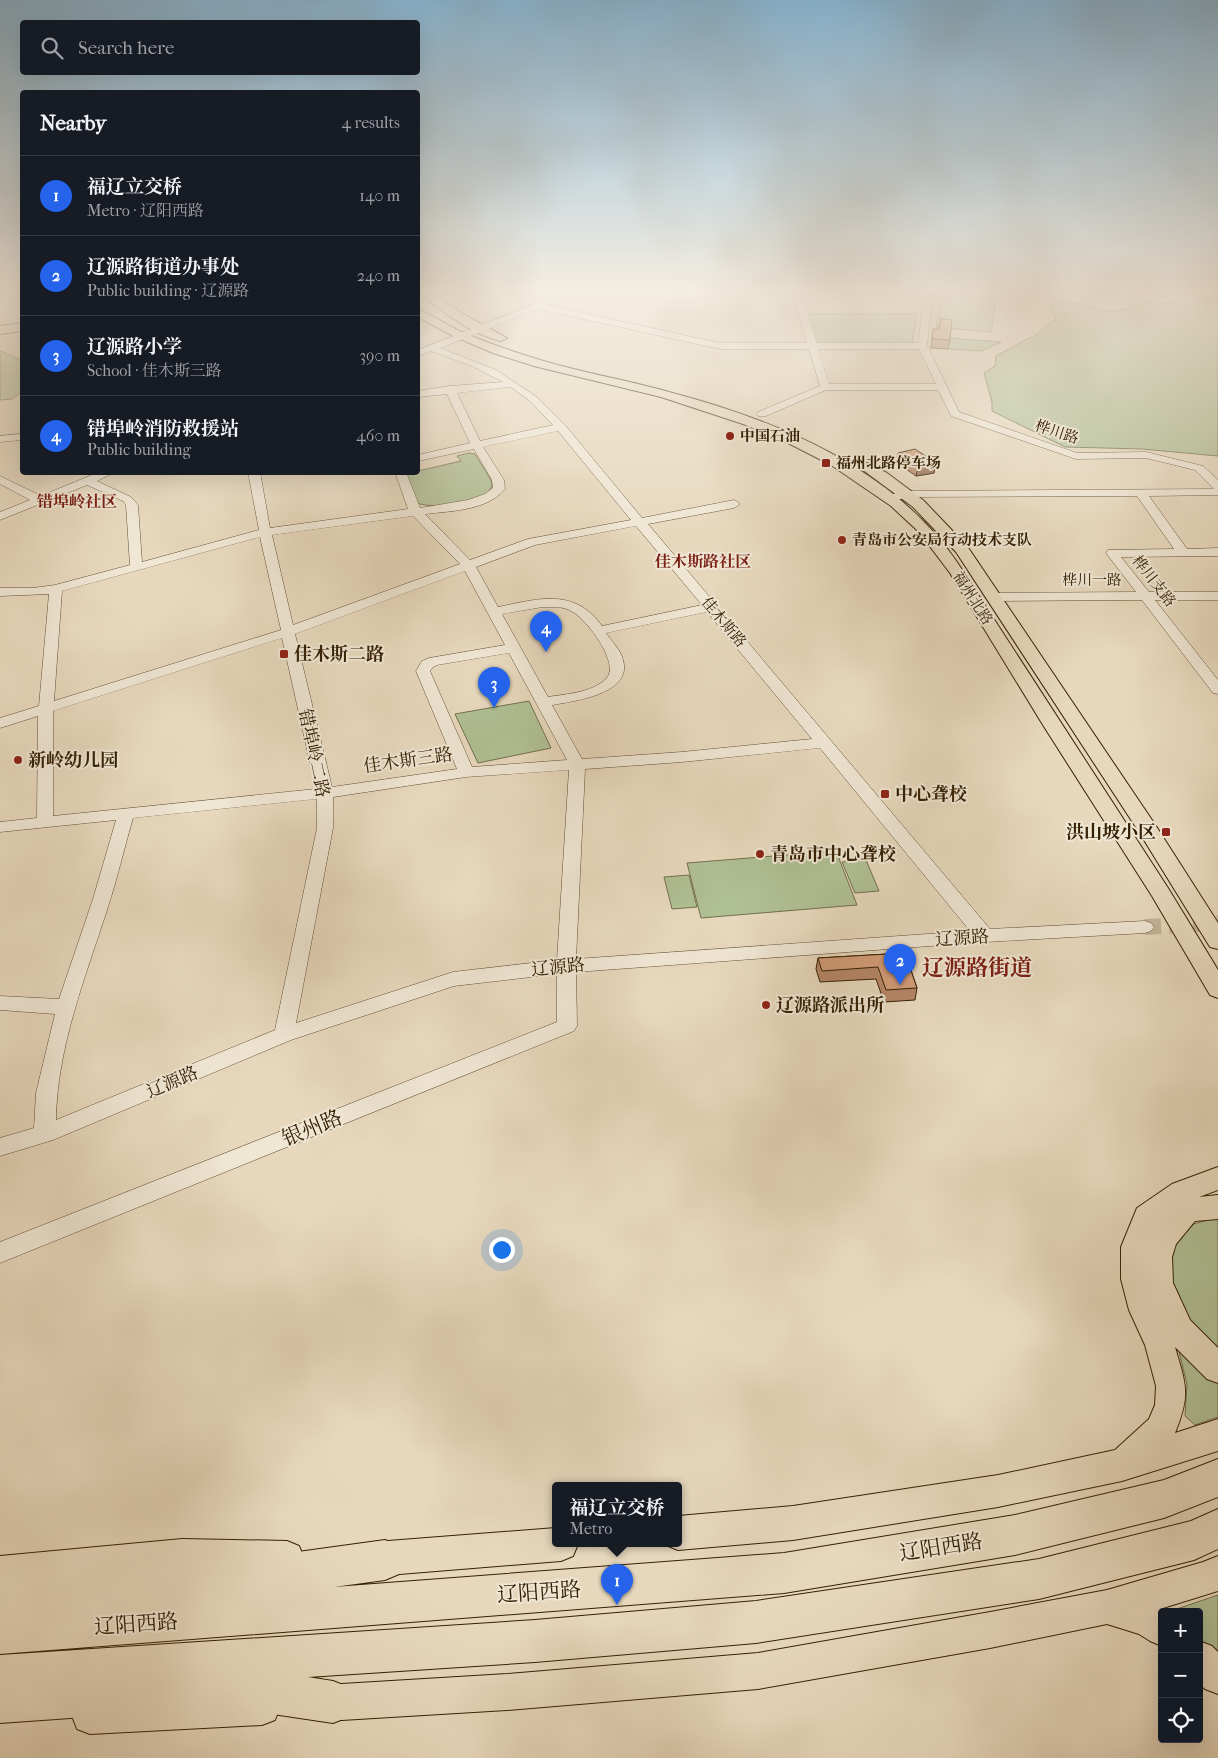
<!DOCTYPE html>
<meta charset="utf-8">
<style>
body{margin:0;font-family:"IM FELL French Canon","Noto Serif SC",serif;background:#242831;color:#f1f3f6}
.controls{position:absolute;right:15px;bottom:15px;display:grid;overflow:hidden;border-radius:5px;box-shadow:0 5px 20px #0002}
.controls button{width:45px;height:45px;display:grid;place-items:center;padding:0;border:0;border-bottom:1px solid #363941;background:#171b24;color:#f1f3f6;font:25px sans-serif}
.you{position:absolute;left:501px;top:1249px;width:18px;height:18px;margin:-12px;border:4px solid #fff;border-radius:50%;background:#1a73e8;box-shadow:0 0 0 8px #1a73e833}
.badge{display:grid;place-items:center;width:32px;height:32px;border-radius:50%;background:#2563eb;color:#fff;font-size:16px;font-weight:700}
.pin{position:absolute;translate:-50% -41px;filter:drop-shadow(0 1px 2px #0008)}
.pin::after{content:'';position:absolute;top:26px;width:18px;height:15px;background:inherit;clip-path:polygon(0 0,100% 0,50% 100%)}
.popup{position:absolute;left:552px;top:1482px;width:130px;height:65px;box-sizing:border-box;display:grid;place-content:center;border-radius:5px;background:#171b24;filter:drop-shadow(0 1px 4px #0005);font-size:16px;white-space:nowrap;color:#9ea1a6}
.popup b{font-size:19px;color:#f1f3f6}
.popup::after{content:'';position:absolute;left:50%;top:100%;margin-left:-10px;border:10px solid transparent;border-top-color:#171b24}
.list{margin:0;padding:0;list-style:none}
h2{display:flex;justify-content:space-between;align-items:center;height:65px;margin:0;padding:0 20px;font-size:21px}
h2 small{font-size:16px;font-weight:400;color:#9ea1a6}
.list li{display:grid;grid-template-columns:32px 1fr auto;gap:15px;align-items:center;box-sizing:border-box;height:80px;padding:0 20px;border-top:1px solid #363941}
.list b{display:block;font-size:19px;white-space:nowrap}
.list p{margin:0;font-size:16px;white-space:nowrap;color:#9ea1a6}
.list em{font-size:16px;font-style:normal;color:#9ea1a6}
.icon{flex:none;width:28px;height:28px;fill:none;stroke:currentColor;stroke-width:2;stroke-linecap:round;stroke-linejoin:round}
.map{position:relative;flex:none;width:1218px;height:1758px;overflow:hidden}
.search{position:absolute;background:#171b24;box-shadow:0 5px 20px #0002;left:20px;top:20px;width:400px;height:55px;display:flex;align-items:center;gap:12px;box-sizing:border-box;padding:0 18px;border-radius:5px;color:#9ea1a6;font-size:19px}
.panel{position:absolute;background:#171b24;box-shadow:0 5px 20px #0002;left:20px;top:90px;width:400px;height:385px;border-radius:5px}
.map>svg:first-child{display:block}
.green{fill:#b0c095;stroke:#72704c}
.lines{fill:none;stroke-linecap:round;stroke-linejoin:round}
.minor-tunnel{stroke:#c3b398;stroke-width:16;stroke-dasharray:16 8;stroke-linecap:butt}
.minor-casing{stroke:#624e32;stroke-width:1}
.major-casing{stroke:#352004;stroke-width:2}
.highway-casing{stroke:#352004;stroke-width:2}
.minor{fill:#efe6d4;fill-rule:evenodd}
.major{fill:#e7d8bd;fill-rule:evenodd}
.highway{fill:#e7d8bd;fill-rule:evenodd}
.wall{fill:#b58667;stroke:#352004}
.shaded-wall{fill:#946d54;stroke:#352004}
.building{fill:#d39c78;stroke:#352004}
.poi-dot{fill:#8f2418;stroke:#efe6d4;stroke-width:2}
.labels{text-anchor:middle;stroke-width:4;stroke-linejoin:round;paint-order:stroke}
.far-street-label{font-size:15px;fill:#352004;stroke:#efe6d4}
.far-poi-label{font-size:15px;font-weight:bold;fill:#352004;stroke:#efe6d4;text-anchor:start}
.far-quarter-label{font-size:16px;font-weight:bold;fill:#7a1f14;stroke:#efe6d4}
.poi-label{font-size:18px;font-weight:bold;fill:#352004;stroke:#efe6d4;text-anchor:start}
.street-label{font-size:18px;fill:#352004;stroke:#efe6d4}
.near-street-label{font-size:21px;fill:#352004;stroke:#efe6d4}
.district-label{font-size:22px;font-weight:bold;fill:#7a1f14;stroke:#efe6d4}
</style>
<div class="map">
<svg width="1218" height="1758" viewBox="0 0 1218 1758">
<rect width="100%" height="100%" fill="#e7d8bd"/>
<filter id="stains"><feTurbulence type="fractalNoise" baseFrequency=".004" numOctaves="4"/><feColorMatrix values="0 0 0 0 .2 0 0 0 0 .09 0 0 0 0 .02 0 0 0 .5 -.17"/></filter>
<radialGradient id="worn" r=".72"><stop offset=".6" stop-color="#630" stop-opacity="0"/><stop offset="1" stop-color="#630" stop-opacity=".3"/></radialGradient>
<!-- green -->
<path class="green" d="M1061,290h137l-31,4 -76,1 -13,2 -4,-4z
M954,294l40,1v6h-12l14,1 -5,30 -55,-5 5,-26h16z
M1218,295v161l-76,-7 -77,-2 -73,-36v-9l-8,-29 11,-7 1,-10 33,-18c11,-2 16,-15 27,-18l-7,-16 31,-1 25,8 27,-2 -5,-11 32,6z
M806,314h111l-5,31 -96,-1z
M949,338l52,4 -20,9 -33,-2z
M0,351l22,9v32l-10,7 -12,1z
M469,453l6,1 16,26 1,6 -5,9c-19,6 -52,15 -70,8l-13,-30 14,-1v-1l43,-10 -4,-5z
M529,701l22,47 -73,15 -23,-49z
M836,851l21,54 -156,13 -14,-55z
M866,860l13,31 -24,2 -13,-31z
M689,875l8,32 -25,2 -8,-32z
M1218,1217v136l-28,-30 -21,-45 6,-37 19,-17z
M1178,1348l40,33v36l-23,8 -10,-9 2,-32z
M1218,1595v61l-19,-16v-28h-31z"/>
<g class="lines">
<!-- minor-tunnel -->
<path class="minor-tunnel" d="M1145,927l73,-4"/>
<defs>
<path id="minor" d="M570,290h12l-35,15 173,38h87l-15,-53h8l17,53h101l6,-44 -7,-9h8l7,9 -5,46 32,67 118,41 69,-1 57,14 15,14v15l-69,1 38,53 31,-1v8l-97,1 28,35h69v8h-63l63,80v14l-5,-1 -71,-93 -146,1 -7,-4 7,-4 140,-1 -30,-39 2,-3 66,-1 -37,-53 -229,1 -20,5 -6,-4 2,-2 24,-5 306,-2 -19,-19 -49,-12 -70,1 -125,-43 -13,-26h-112l-60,26h-8l-1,-2 1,-2 62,-26 -11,-37h-89l-182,-40 -98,39 56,22 41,27 28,28 77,93 92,-18 4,2 2,2 -6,4 -86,16 342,405 155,-8 6,2 3,4 -3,4 -6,2 -160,9 -409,30 1,54 -3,5 -574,232v-21l557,-220v-48l-103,12 -163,54 -238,100 -53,16v-18l34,-10 2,-35 19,-79 -55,-4v-14l59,3 34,-100 23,-79 -116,12v-10l37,-4 1,-102 -38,12v-10l39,-12 10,-112 -49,2v-8h33l22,-3 75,-20 -4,-60 -3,-4 -36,-16 -87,35v-8l30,-12 -30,-16v-8l41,20 58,-24h16l-18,9 34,16 7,8 4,57 117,-32 -11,-58h12l10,56 138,-19 -13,-37h11l14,36 48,-8 17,-6 8,-6 -1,-8 -18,-31 -56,12v-6l52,-12 -23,-49 -29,3v-6l32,-5 53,-4 -29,-15 -43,-16 -13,5v-6zM818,349h101l17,35h-107zM511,387l19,14 23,24 -73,16 -23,-48zM558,431l73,89 -103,19 -58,21 -45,-46c25,-3 62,-3 80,-25l-1,-9 -21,-33zM413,516l47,48 -167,61 -21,-90zM636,526l66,79 -100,21c-28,-39 -64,-27 -104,-19l-22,-40 59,-22zM260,537l21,93 -227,71 8,-110zM465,571l40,74 -76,13 -7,3 -6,10 41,98 -125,18 -37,-153zM543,607c11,0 21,-1 30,5 14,8 48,52 33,67 -15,14 -40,15 -58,18l-46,-83zM707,612l105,127 -130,13 -100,7 -30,-54c22,-4 81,-11 71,-45 -2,-10 -11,-18 -17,-27zM282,638l34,151 -263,27v-105zM509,653l58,107 -95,7 -42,-96 3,-4 4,-2zM820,748l150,183 -394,28 9,-190 97,-7zM569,770l-12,190 -104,12 -157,51 37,-195v-31l133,-20zM317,799v29l-42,202 -219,90c1,-72 29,-142 51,-210 10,-30 17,-61 26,-92z
M1049,290h9l11,10 -7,2z
M22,434v6l-22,2v-6z"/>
<path id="major" d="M418,290h10l35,24 44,24 -6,3c-30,-7 -59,-30 -83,-49z
M418,310c15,4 29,16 44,22 25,11 52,20 78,28 43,13 87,20 129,32 107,28 224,76 288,170l211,326 50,82v28l-8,-3 -58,-99 -109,-171 -93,-152 -31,-41 -28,-26 -60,-41 -43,-22 -45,-19 -82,-27 -127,-31 -41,-13 -40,-17 -35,-19z
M868,463l19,10 36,27 44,46 189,280 62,97v26l-8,-2 -71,-115 -183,-280 -43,-45 -50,-37 -2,-3 2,-3z
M1218,1167v23l-19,7 19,-2v24l-23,2 -19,23 -4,13 1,26 17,37 28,28v35l-11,-4 -32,-32c11,38 16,47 0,86l43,-14v32l-96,30 -124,26 -205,33 -115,10 -12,-5 12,-1v-28l115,-10 205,-31 117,-25 34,-31 6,-14 1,-19 -11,-41 -16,-35 -8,-31v-32l16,-39 35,-24z
M556,1528v16h22l-5,12 -12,5 -186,15 -12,-5 -5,-12 5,-12 12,-5z
M182,1539l105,2 12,5 5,12 -5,12 -12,5 -105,-2 -182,17v-34z
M1218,1556v35l-55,17 5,4h-6v34l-12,-5 -11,-7 -32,-10 -117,24 -232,41 -251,21 -182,11 -13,-5 -5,-13 5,-13 13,-5 182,-11 251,-21 232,-41 117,-22 96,-28z
M1199,1641l13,5 6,6v42l-13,-5 -6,-6z
M262,1689l13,5 5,13 -5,13 -13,5 -172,9 -13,-5 -5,-13 5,-13 13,-5z"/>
<path id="highway" d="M22,323v8l-22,3v-8z
M1218,1459v38l-54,21 -149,37 -231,38 -784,61v-73l233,-20 152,-21 14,6 6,14 -6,14 -14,6 -51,7 450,-34 231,-38 149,-35z
M1218,1509v40l-24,11 -155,39 -283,44 -221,19 -227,15 25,4 15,6 6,15 -6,15 -15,6 -107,-16 -226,16v-68l535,-35 221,-19 283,-42 152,-38z"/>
</defs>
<!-- minor casing -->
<use href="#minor" class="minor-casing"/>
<!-- major casing -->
<use href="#major" class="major-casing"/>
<!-- highway casing -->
<use href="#highway" class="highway-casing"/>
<!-- minor -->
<use href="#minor" class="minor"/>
<!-- major -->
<use href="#major" class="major"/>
<!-- highway -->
<use href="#highway" class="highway"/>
</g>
<!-- wall -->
<path class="wall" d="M932,290h23l-1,8h-17z
M933,329l17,11 -2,9 -17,-1z
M898,453l38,10 -2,10 -18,3 -20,-14z
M905,953l12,35 -2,12 -31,2 -8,-23 -56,3 -4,-13 2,-11z"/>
<!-- shaded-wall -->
<path class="shaded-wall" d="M936,463l-2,10 -18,3 2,-9z"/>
<!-- building -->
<path class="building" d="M941,319l11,1 -2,20 -18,-1 1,-10h6z
M915,449l21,14 -18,4 -20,-14z
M905,953l12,35 -31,2 -8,-23 -56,4 -4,-13z"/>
<!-- sky -->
<linearGradient id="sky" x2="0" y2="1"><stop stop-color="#88b6d5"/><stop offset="0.54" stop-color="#f4ede1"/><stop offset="1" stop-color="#f4ede1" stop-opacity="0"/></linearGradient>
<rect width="1218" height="536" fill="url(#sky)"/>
<!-- markers -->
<g class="poi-dot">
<circle cx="730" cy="436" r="5"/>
<rect x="821" y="458" width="10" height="10" rx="2.5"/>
<circle cx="842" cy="540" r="5"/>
<rect x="279" y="649" width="10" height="10" rx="2.5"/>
<circle cx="18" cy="760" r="5"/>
<rect x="880" y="789" width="10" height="10" rx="2.5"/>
<rect x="1161" y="827" width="10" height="10" rx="2.5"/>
<circle cx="760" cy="854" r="5"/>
<circle cx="766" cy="1005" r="5"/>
</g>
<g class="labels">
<!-- far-street labels -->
<g class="far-street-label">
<text transform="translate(1057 432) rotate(18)" y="5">桦川路</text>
<text x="1092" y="585">桦川一路</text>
<text transform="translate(1154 581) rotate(52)" y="5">桦川支路</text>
<text transform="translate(973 598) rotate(58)" y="5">福州北路</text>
<text transform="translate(724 622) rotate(50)" y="5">佳木斯路</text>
</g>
<!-- far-poi labels -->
<g class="far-poi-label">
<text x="740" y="441">中国石油</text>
<text x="836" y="468">福州北路停车场</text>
<text x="852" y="545">青岛市公安局行动技术支队</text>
</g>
<!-- far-quarter labels -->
<g class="far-quarter-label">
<text x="77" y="507">错埠岭社区</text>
<text x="703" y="567">佳木斯路社区</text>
</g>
<!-- poi labels -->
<g class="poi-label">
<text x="294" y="660">佳木斯二路</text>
<text x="28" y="766">新岭幼儿园</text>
<text x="895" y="800">中心聋校</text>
<text x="1156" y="838" text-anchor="end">洪山坡小区</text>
<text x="770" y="860">青岛市中心聋校</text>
<text x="776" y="1011">辽源路派出所</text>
</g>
<!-- street labels -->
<g class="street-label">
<text transform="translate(314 753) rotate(78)" y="6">错埠岭二路</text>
<text transform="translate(408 760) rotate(-8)" y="6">佳木斯三路</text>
<text transform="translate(962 938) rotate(-4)" y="6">辽源路</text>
<text transform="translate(558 967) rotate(-6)" y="6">辽源路</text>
<text transform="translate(172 1082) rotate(-23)" y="6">辽源路</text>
</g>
<!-- near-street labels -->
<g class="near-street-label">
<text transform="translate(312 1128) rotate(-22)" y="7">银州路</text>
<text transform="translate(941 1547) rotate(-9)" y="7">辽阳西路</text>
<text transform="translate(539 1592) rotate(-4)" y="7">辽阳西路</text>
<text transform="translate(136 1624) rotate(-4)" y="7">辽阳西路</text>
</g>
<!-- district labels -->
<g class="district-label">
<text x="977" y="975">辽源路街道</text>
</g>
</g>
<rect width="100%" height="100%" filter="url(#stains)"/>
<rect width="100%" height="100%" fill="url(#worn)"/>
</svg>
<div class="controls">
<button>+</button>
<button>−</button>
<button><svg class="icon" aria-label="locate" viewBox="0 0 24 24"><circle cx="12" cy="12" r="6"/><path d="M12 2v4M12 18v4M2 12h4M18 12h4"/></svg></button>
</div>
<div class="you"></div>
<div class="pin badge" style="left:617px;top:1605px">1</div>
<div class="popup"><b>福辽立交桥</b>Metro</div>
<div class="pin badge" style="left:900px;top:985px">2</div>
<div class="pin badge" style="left:494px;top:708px">3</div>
<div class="pin badge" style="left:546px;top:652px">4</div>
<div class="search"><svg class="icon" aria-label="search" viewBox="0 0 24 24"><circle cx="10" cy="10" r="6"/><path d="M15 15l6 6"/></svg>Search here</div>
<section class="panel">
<h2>Nearby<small>4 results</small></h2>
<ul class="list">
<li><span class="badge">1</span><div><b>福辽立交桥</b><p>Metro · 辽阳西路</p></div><em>140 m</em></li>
<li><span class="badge">2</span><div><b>辽源路街道办事处</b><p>Public building · 辽源路</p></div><em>240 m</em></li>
<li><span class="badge">3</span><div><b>辽源路小学</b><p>School · 佳木斯三路</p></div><em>390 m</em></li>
<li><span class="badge">4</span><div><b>错埠岭消防救援站</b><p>Public building</p></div><em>460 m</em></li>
</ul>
</section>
</div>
